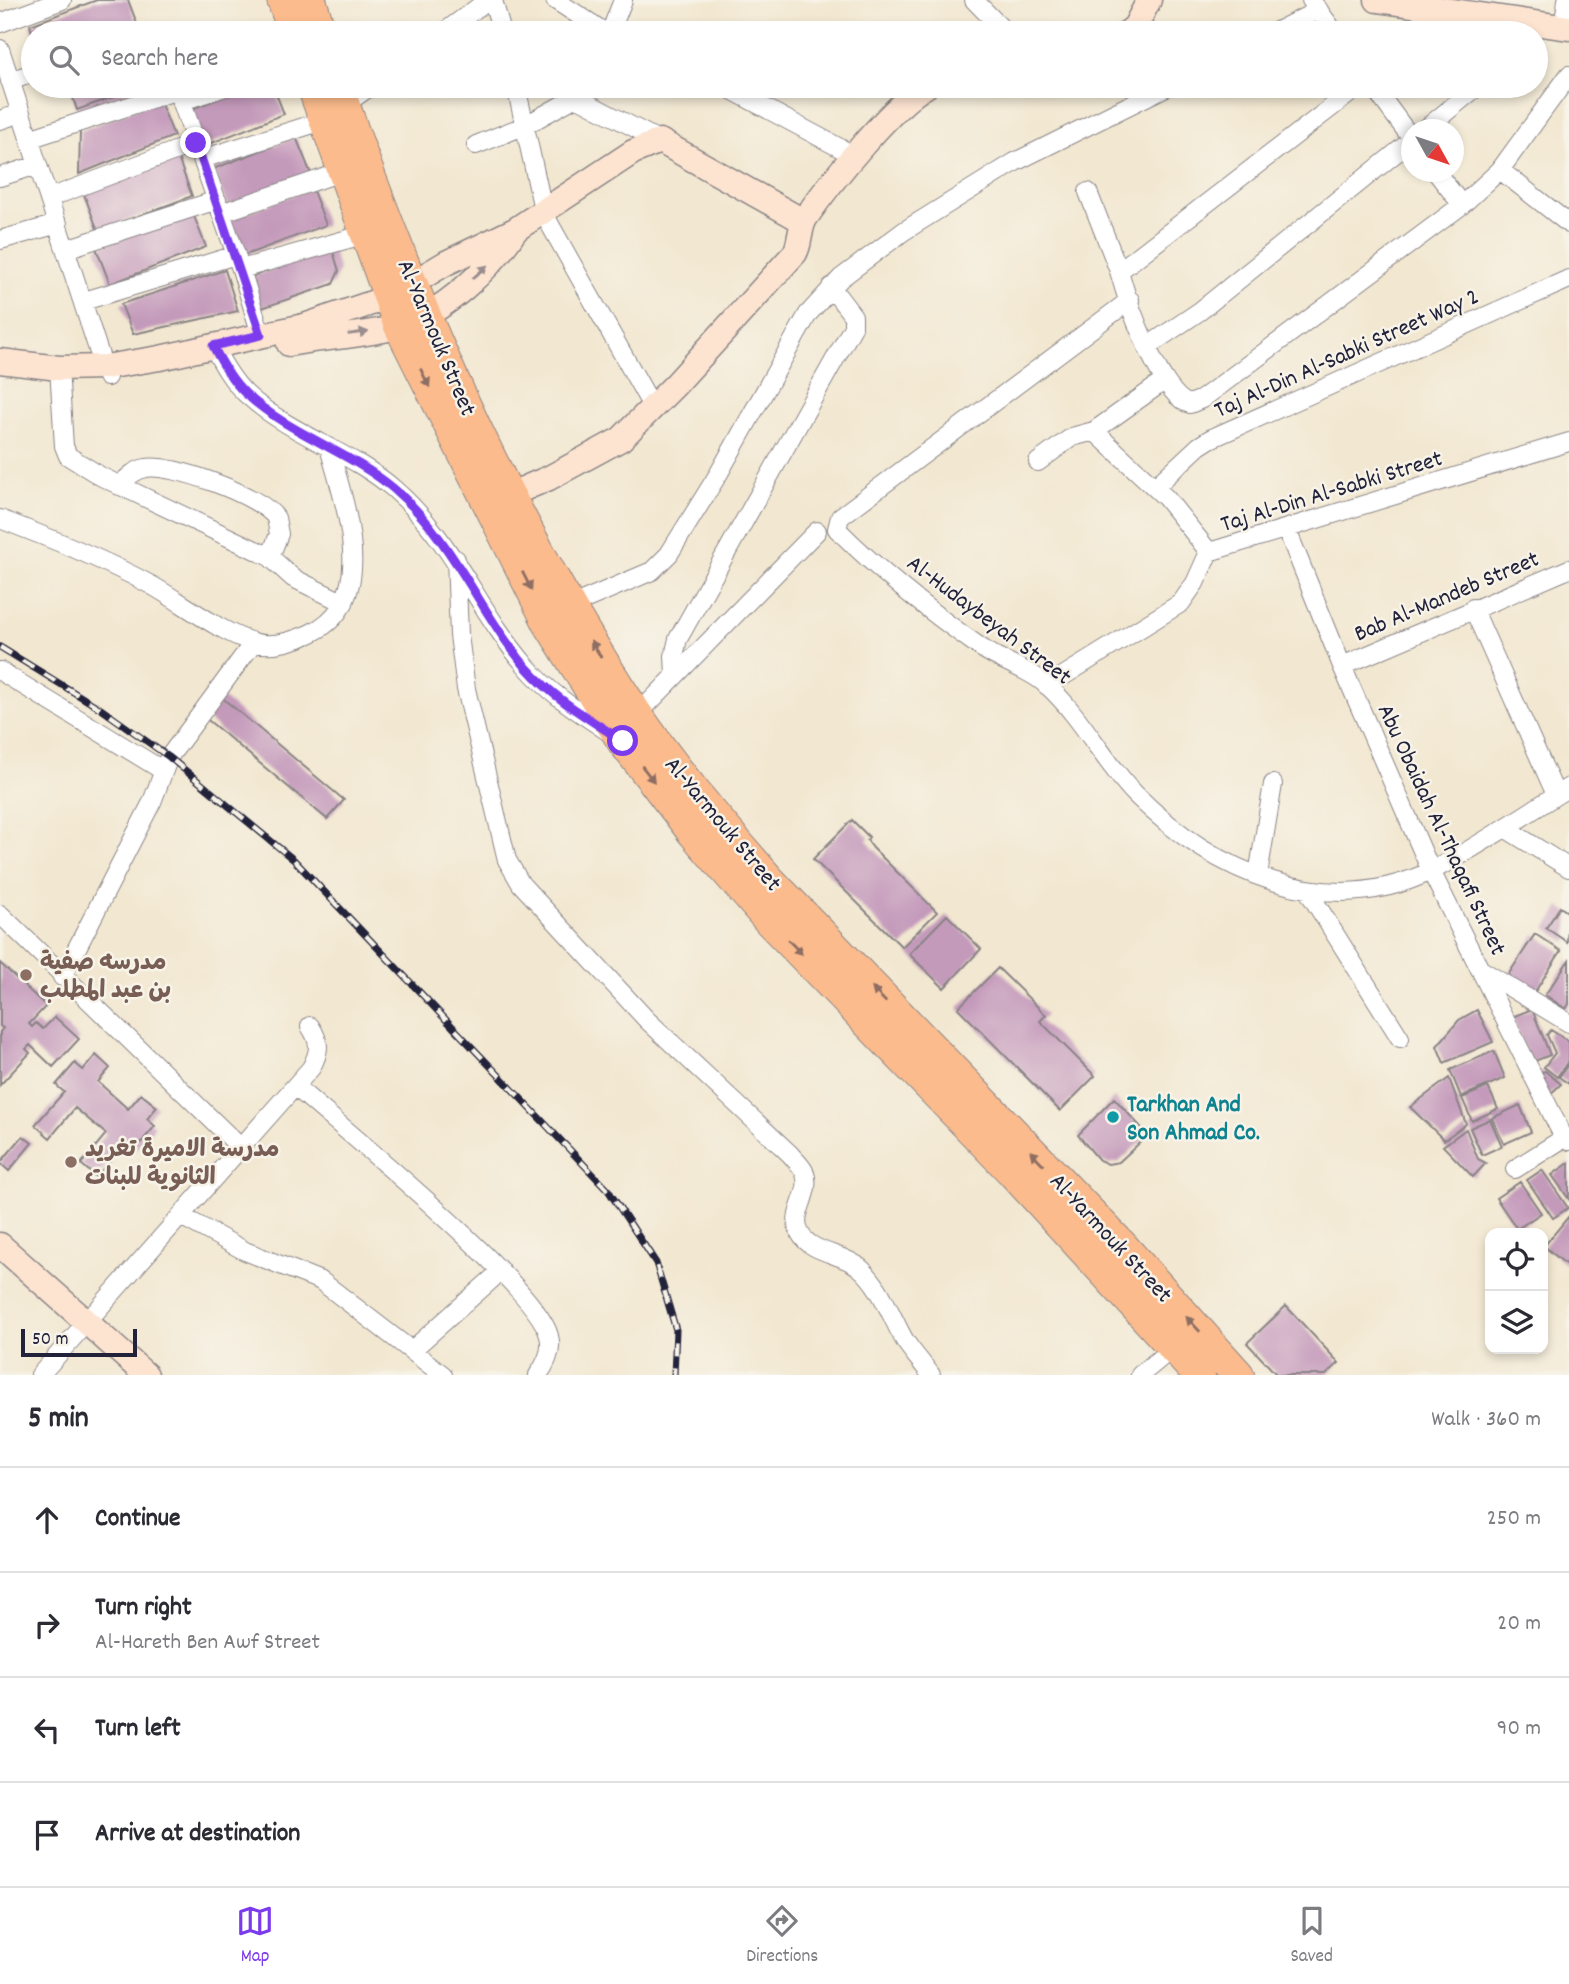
<!DOCTYPE html>
<meta charset="utf-8">
<style>
body{margin:0;font-family:Dekko,"Playpen Sans Arabic",sans-serif;background:#f2f2f3;color:#2b2b33}
.controls{position:absolute;right:21px;bottom:21px;display:grid;overflow:hidden;border-radius:14px;box-shadow:0 4px 10px #0003}
.controls button{width:63px;height:63px;display:grid;place-items:center;padding:0;border:0;border-bottom:2px solid #e1e1e2;background:#fff;color:#2b2b33;font:35px sans-serif}
.compass{position:absolute;left:1401px;top:119px;width:63px;height:63px;border-radius:50%;background:#fff;box-shadow:0 4px 10px #0003;rotate:130deg}
.scale{position:absolute;left:21px;bottom:18px;width:116px;box-sizing:border-box;padding-left:7px;border:4px solid #22223b;border-top:0;font-size:19px;line-height:24px;white-space:nowrap;color:#22223b;-webkit-text-stroke:5px #f7f3e8;paint-order:stroke}
.stop{position:absolute;width:21px;height:21px;margin:-16px;border:5px solid #7c3aed;border-radius:50%;background:#fff}
.stop.end{background:#7c3aed;border-color:#fff;box-shadow:0 2px 7px #0008}
.list{margin:0;padding:0;list-style:none}
h2{display:flex;justify-content:space-between;align-items:center;height:91px;margin:0;padding:0 28px;font-size:30px}
h2 small{font-size:23px;font-weight:400;color:#7c7c81}
.list li{display:grid;grid-template-columns:46px 1fr auto;gap:21px;align-items:center;box-sizing:border-box;height:105px;padding:0 28px;border-top:2px solid #e1e1e2}
.list b{display:block;font-size:26px;white-space:nowrap}
.list p{margin:0;font-size:23px;white-space:nowrap;color:#7c7c81}
.list em{font-size:23px;font-style:normal;color:#7c7c81}
.icon{flex:none;width:38px;height:38px;fill:none;stroke:currentColor;stroke-width:2;stroke-linecap:round;stroke-linejoin:round}
.map{position:relative;flex:none;width:1569px;height:1375px;overflow:hidden}
.search{position:absolute;background:#fff;box-shadow:0 4px 10px #0003;left:21px;right:21px;top:21px;height:77px;display:flex;align-items:center;gap:18px;box-sizing:border-box;padding:0 24px;border-radius:38px;color:#7c7c81;font-size:26px}
.sheet{height:511px;background:#fff}
nav{display:flex;justify-content:space-around;align-items:center;box-sizing:border-box;height:98px;border-top:2px solid #e1e1e2;background:#fff;font-size:19px;color:#7c7c81}
nav a{display:grid;justify-items:center;gap:4px}
nav .on{color:#7c3aed}
.map>svg:first-child{display:block}
.building{fill:#c49abb}
.lines{fill:none;stroke-linecap:round;stroke-linejoin:round}
.street-casing{stroke:#8a8486;stroke-width:20}
.secondary-casing{stroke:#8a8486;stroke-width:27}
.highway-casing{stroke:#8a8486;stroke-width:34}
.street{stroke:#fff;stroke-width:18}
.secondary{stroke:#fde4d1;stroke-width:24}
.highway{stroke:#fbbb8c;stroke-width:32}
.rail-casing{stroke:#22223b;stroke-width:7}
.rail{stroke:#f7f3e8;stroke-width:4.5;stroke-dasharray:13;stroke-linecap:butt}
.oneway{fill:#9a8d8e}
.oneway2{fill:#8e6e64}
.route{stroke:#7c3aed;stroke-width:9}
.education-dot{fill:#8d6e63;stroke:#f7f3e8;stroke-width:2.5}
.culture-dot{fill:#0f9aa8;stroke:#f7f3e8;stroke-width:2.5}
.labels{text-anchor:middle;stroke-width:5;stroke-linejoin:round;paint-order:stroke}
.street-label{font-size:24px;fill:#22223b;stroke:#f7f3e8}
.education-label{font-size:24px;font-weight:bold;fill:#785e54;stroke:#f7f3e8;text-anchor:start}
.culture-label{font-size:24px;font-weight:bold;fill:#0d838f;stroke:#f7f3e8;text-anchor:start}
</style>
<div class="map">
<svg width="1569" height="1375" viewBox="0 0 1569 1375">
<rect width="100%" height="100%" fill="#f7f3e8"/>
<filter id="ink" filterUnits="userSpaceOnUse"><feTurbulence type="fractalNoise" baseFrequency=".0143" numOctaves="2"/><feDisplacementMap in="SourceGraphic" scale="14" xChannelSelector="R" yChannelSelector="G"/><feConvolveMatrix kernelMatrix="1 2 1 2 8 2 1 2 1" color-interpolation-filters="sRGB"/></filter>
<filter id="wash" filterUnits="userSpaceOnUse"><feTurbulence type="fractalNoise" baseFrequency=".00686" numOctaves="4" result="noise"/><feDisplacementMap in="SourceGraphic" scale="28" xChannelSelector="R" yChannelSelector="G"/><feGaussianBlur stdDeviation="1.57" result="paint"/><feColorMatrix in="noise" values="0 0 0 0 0 0 0 0 0 0 0 0 0 0 0 0 0 1.4 0 .05"/><feComposite in="paint" operator="in"/></filter>
<g filter="url(#wash)">
<rect width="100%" height="100%" fill="#f2e7d0"/>
<g id="blocks">
<!-- building -->
<path class="building" d="M97,0h31l11,29 -11,4 -96,-1 -2,-7z
M69,86h75l-67,24z
M250,86h23l11,28 -80,32 -14,-36z
M159,99l15,37 -95,38 1,-43z
M296,137l15,37 -84,32 -14,-37z
M178,158l14,38 -94,35 -14,-37z
M312,188l14,37 -86,32 -14,-37z
M192,211l14,36 -96,37 -14,-36z
M332,248l7,23 -6,13 -74,25 -11,-31z
M225,270l13,41 -105,23 -12,-30z
M220,696l124,104 -17,19 -124,-103z
M852,820l17,17 -2,3 6,8 64,64 -35,35 -89,-88z
M1560,907l9,6 -2,29 -21,-14z
M947,915l34,34 -37,39 -35,-34z
M1535,934l26,17 -27,42 -26,-18z
M1569,960v44l-3,5 -21,-14z
M0,963l46,43 -17,18 3,3 4,-4 7,6 12,-12 24,22 -26,28 -23,-22 -4,4 4,4 -30,32v-53l3,-4 -3,-2z
M998,968l48,47 -6,6 55,55 -35,35 -102,-103z
M1532,1009l18,46 -20,8 -18,-46z
M1477,1010l16,32 -49,21 -7,-17 22,-26z
M1551,1030l18,12v18l-12,17 -13,-10 11,-14 -8,-18z
M1494,1051l11,27 -44,19 -11,-27z
M96,1055l14,13 -12,14 30,27 13,-15 16,13 -10,12 8,7 -21,25 -8,-8 -30,34 -15,-13 25,-30 -31,-26 -25,30 -15,-13 29,-33 -8,-7 19,-22 8,7z
M1569,1063v21l-10,-7z
M1545,1071l16,13 -15,14 -11,-24z
M1449,1078l17,46 -22,16 -34,-33z
M1488,1087l10,22 -26,12 -10,-23z
M1114,1098l34,37 -29,27 -11,2 -9,-4 -21,-25z
M1520,1105l11,27 -27,12 -12,-26z
M1490,1119l12,27 -20,9 -12,-27z
M1466,1129l12,30 8,4 -13,14 -30,-31z
M23,1136l9,7 -23,28 -9,-8z
M1569,1163v36l-17,-24z
M1542,1170l26,38 -15,10 -26,-38z
M1520,1182l21,31 -24,16 -21,-31z
M1569,1216v51l-25,-21z
M1286,1306l53,57 -13,12h-49l-30,-32z"/>
</g>
</g>
<g filter="url(#ink)">
<use href="#blocks" fill-opacity="0" stroke="#8a8486" stroke-width="2"/>
<g class="lines">
<defs>
<path id="street" d="M493,0l9,33
M555,0l51,33
M974,0l32,33
M1311,0l24,33
M1565,15l2,-15
M0,23l62,-23
M443,33l45,-33
M610,33l13,-33
M1273,33l46,-23
M1421,33l26,-23
M0,49l107,328
M10,81l23,-8
M176,86l65,183
M516,86l28,128 109,194
M724,86l131,70
M1359,86l-240,185c8,29 42,127 71,133l12,-5 260,-194 38,-35 69,-95
M1373,86l39,53
M182,101l46,-15
M344,105l27,-19
M0,120l21,-7
M1424,130l54,-44
M29,139l149,-49
M476,145l50,-20 50,-28 84,44
M202,159l124,-39
M1500,170l69,54
M1436,172l26,33
M0,177l37,-12
M1088,192l31,79
M49,198l147,-55
M221,213l123,-42
M0,240l58,-16
M66,249l151,-49
M1130,300l-290,217 -3,12c43,43 93,83 143,118 21,15 50,22 69,40 34,32 55,75 86,107 78,78 191,129 298,76 47,-24 91,-55 136,-83
M84,301l152,-46
M261,335l-20,-66 125,-35
M213,346c9,17 19,35 33,48 43,40 104,57 148,95 60,52 83,121 133,178 23,27 54,46 83,66
M1148,346l52,-35 212,-171
M59,368l5,78 4,10 34,21 168,80 23,21 51,25
M1094,431l70,-50
M1038,462l34,-25 22,-6 72,67 43,54
M119,486c8,-8 15,-16 27,-18 25,-5 116,28 130,50l3,16 -9,23
M1155,487l44,-41 11,-7 359,-160
M0,519c52,20 101,39 151,66 31,17 68,47 102,57 18,6 40,-1 56,-8 73,-32 35,-130 20,-187
M1287,530l55,136 89,205 133,267 5,3
M1209,552l360,-110
M456,559l3,76 7,54 41,171 14,24 126,136 143,134c4,5 11,11 14,17 10,22 -15,42 -4,62 10,20 42,20 59,34 22,18 32,50 46,74 8,12 18,23 26,34
M570,606l82,-35 17,-17 50,-81 89,-159 33,-36 63,-47 111,-69 153,-76
M1473,608l83,187
M1342,666l227,-97
M0,671l162,99
M675,675l-1,-19 4,-17 175,-312v-11l-22,-29
M1047,686l134,-83 14,-20 14,-31
M637,715l180,-184
M1505,828l64,40
M1258,875l15,-91
M1308,891l92,147
M0,914l240,233
M1483,971l86,52
M62,977l90,-175 17,-45 84,-114
M296,1087c47,42 242,200 253,249 4,14 -3,28 -11,39
M1515,1169l49,-31
M181,1216l64,35 76,30 122,94
M412,1350l89,-79
M40,1375l271,-307c9,-17 10,-25 -1,-42
M1140,1375l34,-28"/>
<path id="secondary" d="M1377,0l192,28
M1127,33l8,-6 14,-27
M289,344c36,-7 76,-8 112,-18 41,-12 91,-59 114,-95
M0,361l59,7 46,-1 55,-9 144,-32 85,-29 57,-34 69,-33 118,-78 27,-11 143,80
M509,495l40,-17 72,-39 55,-55 119,-131c6,-11 4,-26 11,-36 23,-33 86,-112 120,-131
M0,1245l146,130"/>
<path id="highway" d="M283,0l12,33
M310,0l10,33
M313,86l87,240 149,297 74,118 71,92 75,87 243,251 187,204
M337,86c75,218 171,436 299,628 39,58 86,112 132,165l352,365 118,131"/>
</defs>
<!-- street casing -->
<use href="#street" class="street-casing"/>
<!-- secondary casing -->
<use href="#secondary" class="secondary-casing"/>
<!-- highway casing -->
<use href="#highway" class="highway-casing"/>
<!-- street -->
<use href="#street" class="street"/>
<!-- secondary -->
<use href="#secondary" class="secondary"/>
<!-- highway -->
<use href="#highway" class="highway"/>
<defs>
<path id="rail" d="M0,647l101,62 68,48 125,103 314,330 48,73 20,67 -2,45"/>
</defs>
<!-- rail casing -->
<use href="#rail" class="rail-casing"/>
<!-- rail -->
<use href="#rail" class="rail"/>
</g>
<!-- one-way arrows -->
<defs><path id="oneway-solid" d="M-6-.8H1V-3.2L6.5 0L1 3.2V.8H-6Z" transform="scale(1.75)"/></defs>
<g class="oneway">
<use href="#oneway-solid" transform="translate(480 272) rotate(-41)"/>
<use href="#oneway-solid" transform="translate(358 333) rotate(-8)"/>
</g>
<g class="oneway2">
<use href="#oneway-solid" transform="translate(425 378) rotate(64)"/>
<use href="#oneway-solid" transform="translate(527 581) rotate(63)"/>
<use href="#oneway-solid" transform="translate(596 649) rotate(-121)"/>
<use href="#oneway-solid" transform="translate(648 774) rotate(52)"/>
<use href="#oneway-solid" transform="translate(795 947) rotate(46)"/>
<use href="#oneway-solid" transform="translate(879 995) rotate(-134)"/>
<use href="#oneway-solid" transform="translate(1037 1158) rotate(-134)"/>
<use href="#oneway-solid" transform="translate(1193 1324) rotate(-133)"/>
</g>
</g>
<g class="lines" filter="url(#ink)">
<!-- route -->
<path class="route" d="M196,143l65,192 -48,11c9,17 19,35 33,48 43,40 103,57 148,95 59,50 84,121 132,178 27,31 63,52 97,74"/>
</g>
<!-- markers -->
<g class="education-dot">
<circle cx="26" cy="975" r="7"/>
<circle cx="71" cy="1162" r="7"/>
</g>
<circle class="culture-dot" cx="1113" cy="1117" r="7"/>
<g class="labels">
<!-- street labels -->
<g class="street-label">
<text transform="translate(438 337) rotate(67)" y="8">Al-Yarmouk Street</text>
<text transform="translate(1346 352) rotate(-24)" y="8">Taj Al-Din Al-Sabki Street Way 2</text>
<text transform="translate(1331 490) rotate(-17)" y="8">Taj Al-Din Al-Sabki Street</text>
<text transform="translate(1446 595) rotate(-23)" y="8">Bab Al-Mandeb Street</text>
<text transform="translate(990 619) rotate(37)" y="8">Al-Hudaybeyah Street</text>
<text transform="translate(724 823) rotate(50)" y="8">Al-Yarmouk Street</text>
<text transform="translate(1443 829) rotate(65)" y="8">Abu Obaidah Al-Thaqafi Street</text>
<text transform="translate(1112 1237) rotate(47)" y="8">Al-Yarmouk Street</text>
</g>
<!-- education labels -->
<g class="education-label">
<text x="40" y="969">مدرسه صفية<tspan x="40" dy="28">بن عبد المطلب</tspan></text>
<text x="85" y="1156">مدرسة الاميرة تغريد<tspan x="85" dy="28">الثانوية للبنات</tspan></text>
</g>
<!-- culture labels -->
<g class="culture-label">
<text x="1127" y="1111">Tarkhan And<tspan x="1127" dy="28">Son Ahmad Co.</tspan></text>
</g>
</g>
</svg>
<div class="controls">
<button><svg class="icon" aria-label="locate" viewBox="0 0 24 24"><circle cx="12" cy="12" r="6"/><path d="M12 2v4M12 18v4M2 12h4M18 12h4"/></svg></button>
<button><svg class="icon" aria-label="layers" viewBox="0 0 24 24"><path d="M12 4l9 5-9 5-9-5zM3 14l9 5 9-5"/></svg></button>
</div>
<svg class="compass" viewBox="-18 -18 36 36"><path d="M0-13l5 13h-10z" fill="#e53935"/><path d="M0 13l5-13h-10z" fill="#7c7c81"/></svg>
<div class="scale">50 m</div>
<div class="stop" style="left:623px;top:741px"></div>
<div class="stop end" style="left:196px;top:143px"></div>
<div class="search"><svg class="icon" aria-label="search" viewBox="0 0 24 24"><circle cx="10" cy="10" r="6"/><path d="M15 15l6 6"/></svg>Search here</div>
</div>
<section class="sheet">
<h2>5 min<small>Walk · 360 m</small></h2>
<ul class="list">
<li><svg class="icon" aria-label="ahead" viewBox="0 0 24 24"><path d="M12 20V5M6 11l6-6 6 6"/></svg><div><b>Continue</b></div><em>250 m</em></li>
<li><svg class="icon" aria-label="right" viewBox="0 0 24 24"><path d="M7 20v-9h11M14 6l5 5-5 5"/></svg><div><b>Turn right</b><p>Al-Hareth Ben Awf Street</p></div><em>20 m</em></li>
<li><svg class="icon" aria-label="left" viewBox="0 0 24 24"><path d="M17 20v-9H6M10 6l-5 5 5 5"/></svg><div><b>Turn left</b></div><em>90 m</em></li>
<li><svg class="icon" aria-label="arrive" viewBox="0 0 24 24"><path d="M6 21V4h12l-3 4 3 4H6"/></svg><div><b>Arrive at destination</b></div></li>
</ul>
</section>
<nav>
<a class="on"><svg class="icon" aria-label="map" viewBox="0 0 24 24"><path d="M3 6l6-2 6 2 6-2v14l-6 2-6-2-6 2zM9 4v14M15 6v14"/></svg>Map</a>
<a><svg class="icon" aria-label="directions" viewBox="0 0 24 24"><path d="M12 3l9 9-9 9-9-9zM9 14v-3h6M13 9l2 2-2 2"/></svg>Directions</a>
<a><svg class="icon" aria-label="saved" viewBox="0 0 24 24"><path d="M7 4h10v16l-5-4-5 4z"/></svg>Saved</a>
</nav>
